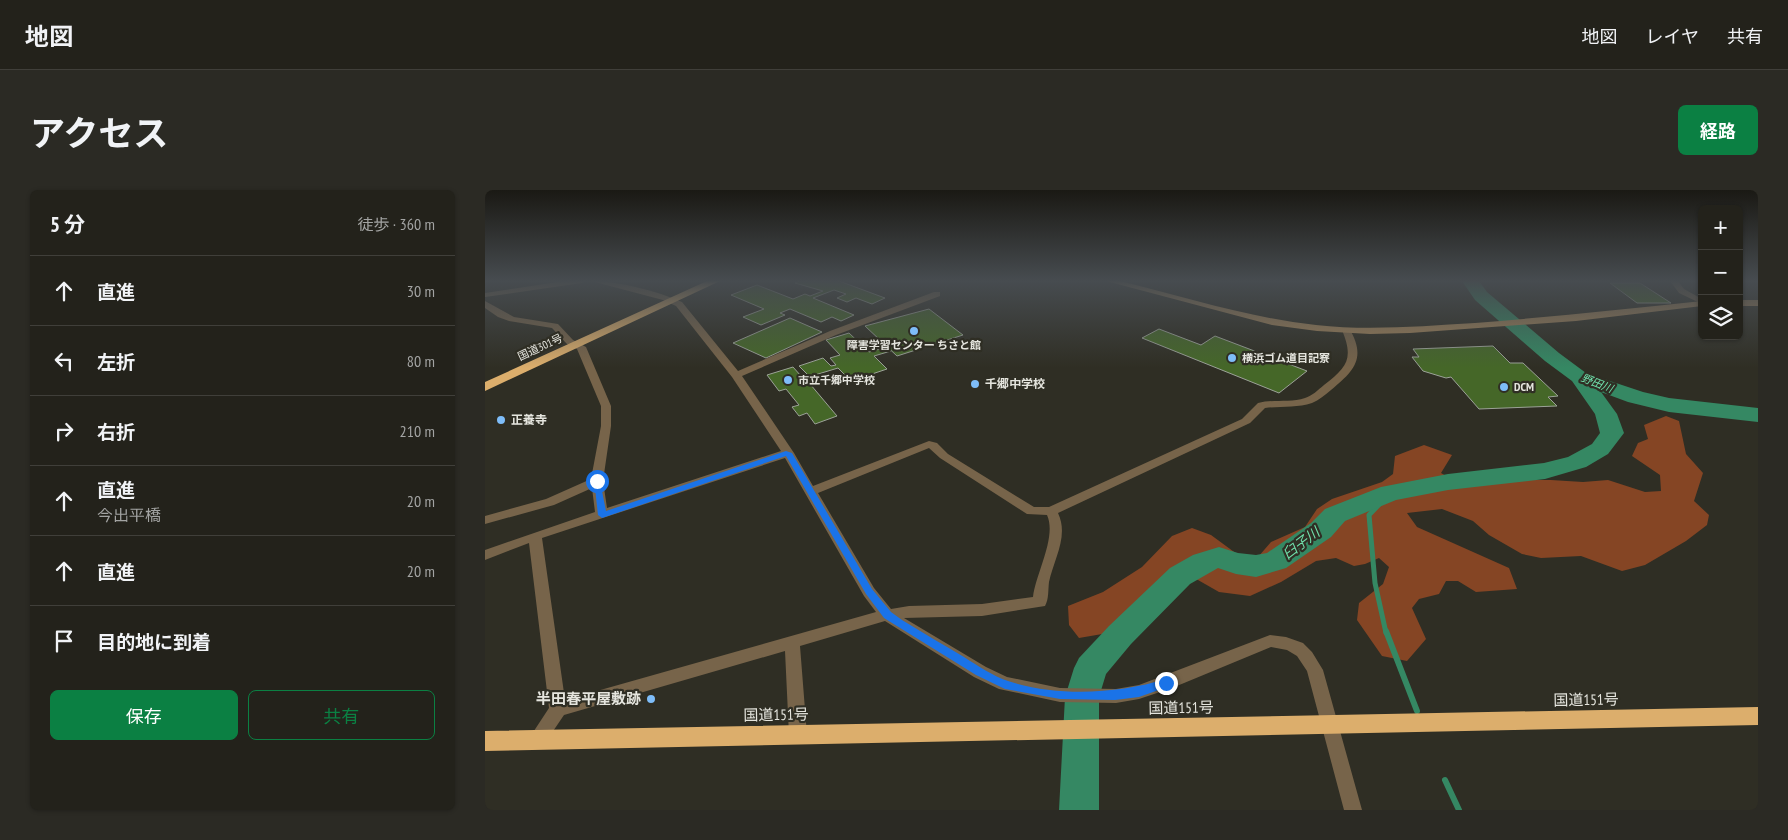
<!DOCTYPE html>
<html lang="ja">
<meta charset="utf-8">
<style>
body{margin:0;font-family:"PT Sans Narrow","Noto Sans JP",sans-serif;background:#2b2a24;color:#f1f3f6}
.controls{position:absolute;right:15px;top:15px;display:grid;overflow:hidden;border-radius:8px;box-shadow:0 1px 4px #0004}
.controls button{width:45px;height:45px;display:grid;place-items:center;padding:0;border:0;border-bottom:1px solid #403f3a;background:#23221b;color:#f1f3f6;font:25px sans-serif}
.stop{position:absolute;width:15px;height:15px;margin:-11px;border:4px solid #1a73e8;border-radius:50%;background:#fff}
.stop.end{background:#1a73e8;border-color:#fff;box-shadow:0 1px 5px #0008}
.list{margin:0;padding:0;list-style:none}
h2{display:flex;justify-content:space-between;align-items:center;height:65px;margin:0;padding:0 20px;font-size:21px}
h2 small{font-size:16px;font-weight:400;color:#a3a4a3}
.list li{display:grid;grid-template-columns:32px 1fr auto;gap:15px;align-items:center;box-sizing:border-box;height:70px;padding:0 20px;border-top:1px solid #403f3a}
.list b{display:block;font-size:19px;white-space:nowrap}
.list p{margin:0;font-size:16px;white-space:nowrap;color:#a3a4a3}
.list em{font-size:16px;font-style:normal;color:#a3a4a3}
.actions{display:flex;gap:10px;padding:15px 20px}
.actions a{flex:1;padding:11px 0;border:1px solid #0b8043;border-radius:8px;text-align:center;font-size:18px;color:#0b8043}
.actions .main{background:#0b8043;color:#fff}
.icon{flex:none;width:28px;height:28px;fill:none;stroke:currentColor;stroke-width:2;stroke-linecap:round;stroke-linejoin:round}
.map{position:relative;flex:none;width:1273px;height:620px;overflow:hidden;border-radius:8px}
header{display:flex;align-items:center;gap:30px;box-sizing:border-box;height:70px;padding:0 25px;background:#23221b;border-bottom:1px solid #403f3a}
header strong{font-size:24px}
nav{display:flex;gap:28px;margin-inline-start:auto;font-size:18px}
.intro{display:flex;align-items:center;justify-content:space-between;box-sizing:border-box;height:120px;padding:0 30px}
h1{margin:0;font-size:35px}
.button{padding:12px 22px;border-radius:8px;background:#0b8043;color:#fff;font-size:18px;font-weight:700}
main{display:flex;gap:30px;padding:0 30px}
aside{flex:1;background:#23221b;border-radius:8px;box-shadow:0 1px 4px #0004}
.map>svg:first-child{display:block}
.forest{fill:#854524}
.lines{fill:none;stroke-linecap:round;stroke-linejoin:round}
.stream-far1{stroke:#358863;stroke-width:5}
.stream{stroke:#358863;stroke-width:6}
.river{fill:#358863;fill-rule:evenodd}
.building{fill:#456728;stroke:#9ca298}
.street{fill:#77644a;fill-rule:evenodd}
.secondary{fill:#a08259;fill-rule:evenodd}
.highway{fill:#dcae6c;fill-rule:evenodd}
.route{fill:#1a73e8}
.poi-dot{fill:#7ebdf9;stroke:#2f2e24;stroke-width:2}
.labels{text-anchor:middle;stroke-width:4.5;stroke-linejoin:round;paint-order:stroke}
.far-poi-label{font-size:11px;font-weight:bold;fill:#e5e5de;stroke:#2f2e24;text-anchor:start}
.far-street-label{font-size:11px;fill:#e5e5de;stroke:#2f2e24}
.far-water-label{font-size:11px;font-style:italic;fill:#70e1ac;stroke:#2f2e24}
.poi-label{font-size:12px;font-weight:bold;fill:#e5e5de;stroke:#2f2e24;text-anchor:start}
.water-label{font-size:14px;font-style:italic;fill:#70e1ac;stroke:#2f2e24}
.near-poi-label{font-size:15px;font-weight:bold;fill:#e5e5de;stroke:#2f2e24;text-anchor:end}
.near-street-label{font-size:15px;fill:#e5e5de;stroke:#2f2e24}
</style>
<header>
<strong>地図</strong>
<nav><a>地図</a><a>レイヤ</a><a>共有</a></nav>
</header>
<div class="intro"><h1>アクセス</h1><a class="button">経路</a></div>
<main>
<aside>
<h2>5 分<small>徒歩 · 360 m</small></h2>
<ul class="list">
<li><svg class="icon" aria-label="ahead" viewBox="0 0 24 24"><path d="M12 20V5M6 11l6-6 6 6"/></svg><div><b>直進</b></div><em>30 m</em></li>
<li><svg class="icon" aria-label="left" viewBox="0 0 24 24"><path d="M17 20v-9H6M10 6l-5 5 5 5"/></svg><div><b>左折</b></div><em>80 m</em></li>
<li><svg class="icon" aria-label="right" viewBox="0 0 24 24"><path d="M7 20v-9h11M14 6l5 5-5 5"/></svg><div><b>右折</b></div><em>210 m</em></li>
<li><svg class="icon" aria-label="ahead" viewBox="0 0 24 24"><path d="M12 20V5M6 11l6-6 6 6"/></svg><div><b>直進</b><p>今出平橋</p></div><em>20 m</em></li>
<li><svg class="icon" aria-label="ahead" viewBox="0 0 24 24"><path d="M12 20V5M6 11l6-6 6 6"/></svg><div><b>直進</b></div><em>20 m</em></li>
<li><svg class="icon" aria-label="arrive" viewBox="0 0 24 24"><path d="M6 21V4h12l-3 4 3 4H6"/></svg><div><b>目的地に到着</b></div></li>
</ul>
<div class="actions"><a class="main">保存</a><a>共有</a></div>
</aside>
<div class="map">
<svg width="1273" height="620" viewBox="0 0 1273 620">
<rect width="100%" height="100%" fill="#2f2e24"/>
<!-- forest -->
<path class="forest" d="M1181,226l13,5 7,33 17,19 -9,28 15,14 -2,10 -21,16 -41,24 -23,6 -41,-15 -40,2 -19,-4 -33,-19 -16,-14 -31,-12 -35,4 10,14 92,41 8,21 -41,3 -18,-11h-12l-7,13 -20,5 -7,9 14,31 -19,22 -25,-5 -25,-36 2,-17 24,-19 6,-17 -10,-9 -14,6 -11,2 -18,-8 -20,3 -35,21 -31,14 -31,-4 -21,-12 -26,-5 -64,58 -29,5 -10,-13 -1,-19 35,-14 39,-25 30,-31 20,-8 19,7 30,22h17l13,-15 34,-15 12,-18 15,-10 50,-17 11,-8 2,-18 29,-11 28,10 -11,18 19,11 38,-4h53l32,2 25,-2 37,12 16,-1 -1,-16 -28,-19 6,-13 10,-4 -4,-14z"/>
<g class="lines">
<!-- stream-far1 -->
<path class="stream-far1" d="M901,443l-11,-50 -6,-68 21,-22"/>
<!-- stream -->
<path class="stream" d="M901,441l31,80
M960,590l14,30"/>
<!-- river -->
<path class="river" d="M977,91h17l8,11 72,61 27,20 57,19 26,6 89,10v14l-89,-10 -41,-10 -27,-10 16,22 7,19 -16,21 -22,13 -41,12 -97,11 -52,10 -51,21 -14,16 -45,31 -30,9 -20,-3 -18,-6 -28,16 -59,60 -25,30 -7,23v113h-40l6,-113 9,-29 5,-10 30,-32 61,-58 23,-13 26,-8 19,6 18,2 11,-2 44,-30 14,-14 56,-22 67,-13 96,-11 24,-6 24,-13 8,-11 -5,-19 -23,-33 -27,-20 -70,-61z"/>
</g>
<!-- building -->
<path class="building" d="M314,91h40l46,17 -13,6 -16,-6 -9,4 -10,-4 9,-4 -12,-4 -21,8 41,17 -13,6 -9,-4 -11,5 -31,-13 -10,4 5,2 -24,10 -18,-8 21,-8 -33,-14 26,-10 36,14 12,-5 5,2 13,-5 -28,-8z
M1125,93h30l31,20h-34z
M444,119l34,26 -66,21 -32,-30z
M305,128l32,14 -56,26 -33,-15z
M674,139l42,16 14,-9 92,35 -28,22 -137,-55z
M364,143l20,19 18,-5 4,4 -17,5 13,13 -36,12 -13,-13 -33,10 32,38 -22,8 -8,-11 -8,3 -7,-9 7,-2 -13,-16 -7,2 -12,-16 26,-8 8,9 6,-2 -8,-8 24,-8 8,8 5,-1 -6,-7 10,-3 -14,-15z
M1008,156l17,17h13l35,33 -10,1 9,9 -78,3 -28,-32 -5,1 -23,-7 -11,-14h7l-6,-8z"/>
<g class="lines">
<!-- street -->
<path class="street" d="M79,91h22l-4,2 -97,14v-4z
M106,91c28,0 66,10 91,21l56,69 92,-40 104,-39h6v4l-104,39 -94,41 52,77 19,33 116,-45 8,2 11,11 86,53h15l193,-88 16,-16c15,-4 32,0 47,-5 7,-2 13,-8 19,-13 23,-18 30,-26 18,-55l1,-2h6c18,30 5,43 -18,62 -6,5 -12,10 -19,13 -15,5 -31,3 -47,5l-15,15 -192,90c11,23 -4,46 -9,69 -1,8 0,17 -4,24l-63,10 -78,2 82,49 21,10 53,11 56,1 23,-4 131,-50 16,2 17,6 9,9 11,18 39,140h-18l-37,-139 -10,-15 -10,-6 -16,-3 -99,41 -33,11 -23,4 -56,-1 -61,-13 -25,-12 -89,-56 -85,25 7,89 -3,6 -6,2 -6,-2 -3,-6 -4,-84 -221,64 -21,31 -6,2 -6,-2 -3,-6 21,-32 -20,-165 -44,17v-10l110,-38 -3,-24 -38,17 -69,19v-8l61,-17 45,-20 10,-53v-20l-24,-57 -10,-5 -15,-16 -43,-7 -11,-4 -13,-9v-7l29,16 44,7 15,16 13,7 25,59v20l-8,55 4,27 174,-57 -49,-74 -56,-71 -13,-6zM444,258l11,10 87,56 20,1c10,22 -11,58 -14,82l-51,7 -73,2 -18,3 -17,-21 -56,-95zM300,268l79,138 12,16 -311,88 -23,-162z
M1185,91h8l6,8 18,10v5l-23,-11z"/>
<!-- secondary -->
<path class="secondary" d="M621,91h14c65,16 130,37 196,44 53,6 106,1 159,-2 76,-6 151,-14 227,-22v5l-126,15 -166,12 -40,1 -53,-3 -45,-6z
M1254,110h19v6h-19z"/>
<!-- highway -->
<path class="highway" d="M222,91h13l-235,110v-9z
M1273,517v18l-1273,26v-20z"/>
</g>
<!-- sky -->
<linearGradient id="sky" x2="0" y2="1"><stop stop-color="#1a1914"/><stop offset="0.51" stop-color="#474c50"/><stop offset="1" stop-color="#474c50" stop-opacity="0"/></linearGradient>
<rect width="1273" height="178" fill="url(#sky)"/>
<!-- route -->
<path class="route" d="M301,261l6,2 80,136 19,23 11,8c21,13 42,25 62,37 14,9 29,19 44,24 50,16 109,13 158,-2l4,1 2,3 -2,3 -31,11 -24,3 -55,-1 -55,-10 -29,-14 -92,-57 -18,-24 -80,-138 -181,61 -3,1 -4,-3 -4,-36 6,2 6,30z"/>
<!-- markers -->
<g class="poi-dot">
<circle cx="429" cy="141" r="5"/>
<circle cx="747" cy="168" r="5"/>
<circle cx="303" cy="190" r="5"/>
<circle cx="490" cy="194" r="5"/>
<circle cx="1019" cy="197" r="5"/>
<circle cx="16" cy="230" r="5"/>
<circle cx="166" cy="509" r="5"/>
</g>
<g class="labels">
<!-- far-poi labels -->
<g class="far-poi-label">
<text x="429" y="159" text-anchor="middle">障害学習センター ちさと館</text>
<text x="757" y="172">横浜ゴム道目記寮</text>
<text x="313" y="194">市立千郷中学校</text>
</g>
<!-- far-street labels -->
<g class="far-street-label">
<text transform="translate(55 157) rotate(-25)" y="4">国道301号</text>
</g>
<!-- far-water labels -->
<g class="far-water-label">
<text transform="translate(1112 193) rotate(21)" y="4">野田川</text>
</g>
<!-- poi labels -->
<g class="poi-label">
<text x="500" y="198">千郷中学校</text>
<text x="1029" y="201">DCM</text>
<text x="26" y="234">正養寺</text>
</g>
<!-- water labels -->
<g class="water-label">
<text transform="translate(816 353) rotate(-37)" y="5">臼子川</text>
</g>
<!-- near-poi labels -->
<g class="near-poi-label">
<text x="156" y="514">半田春平屋敷跡</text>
</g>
<!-- near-street labels -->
<g class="near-street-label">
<text transform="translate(1101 510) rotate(-1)" y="5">国道151号</text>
<text transform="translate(696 518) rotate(-1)" y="5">国道151号</text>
<text transform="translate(291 525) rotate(-1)" y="5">国道151号</text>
</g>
</g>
</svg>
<div class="controls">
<button>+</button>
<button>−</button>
<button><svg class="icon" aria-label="layers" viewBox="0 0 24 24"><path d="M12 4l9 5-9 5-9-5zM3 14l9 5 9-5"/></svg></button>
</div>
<div class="stop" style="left:112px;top:291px"></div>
<div class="stop end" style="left:681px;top:493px"></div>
</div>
</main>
